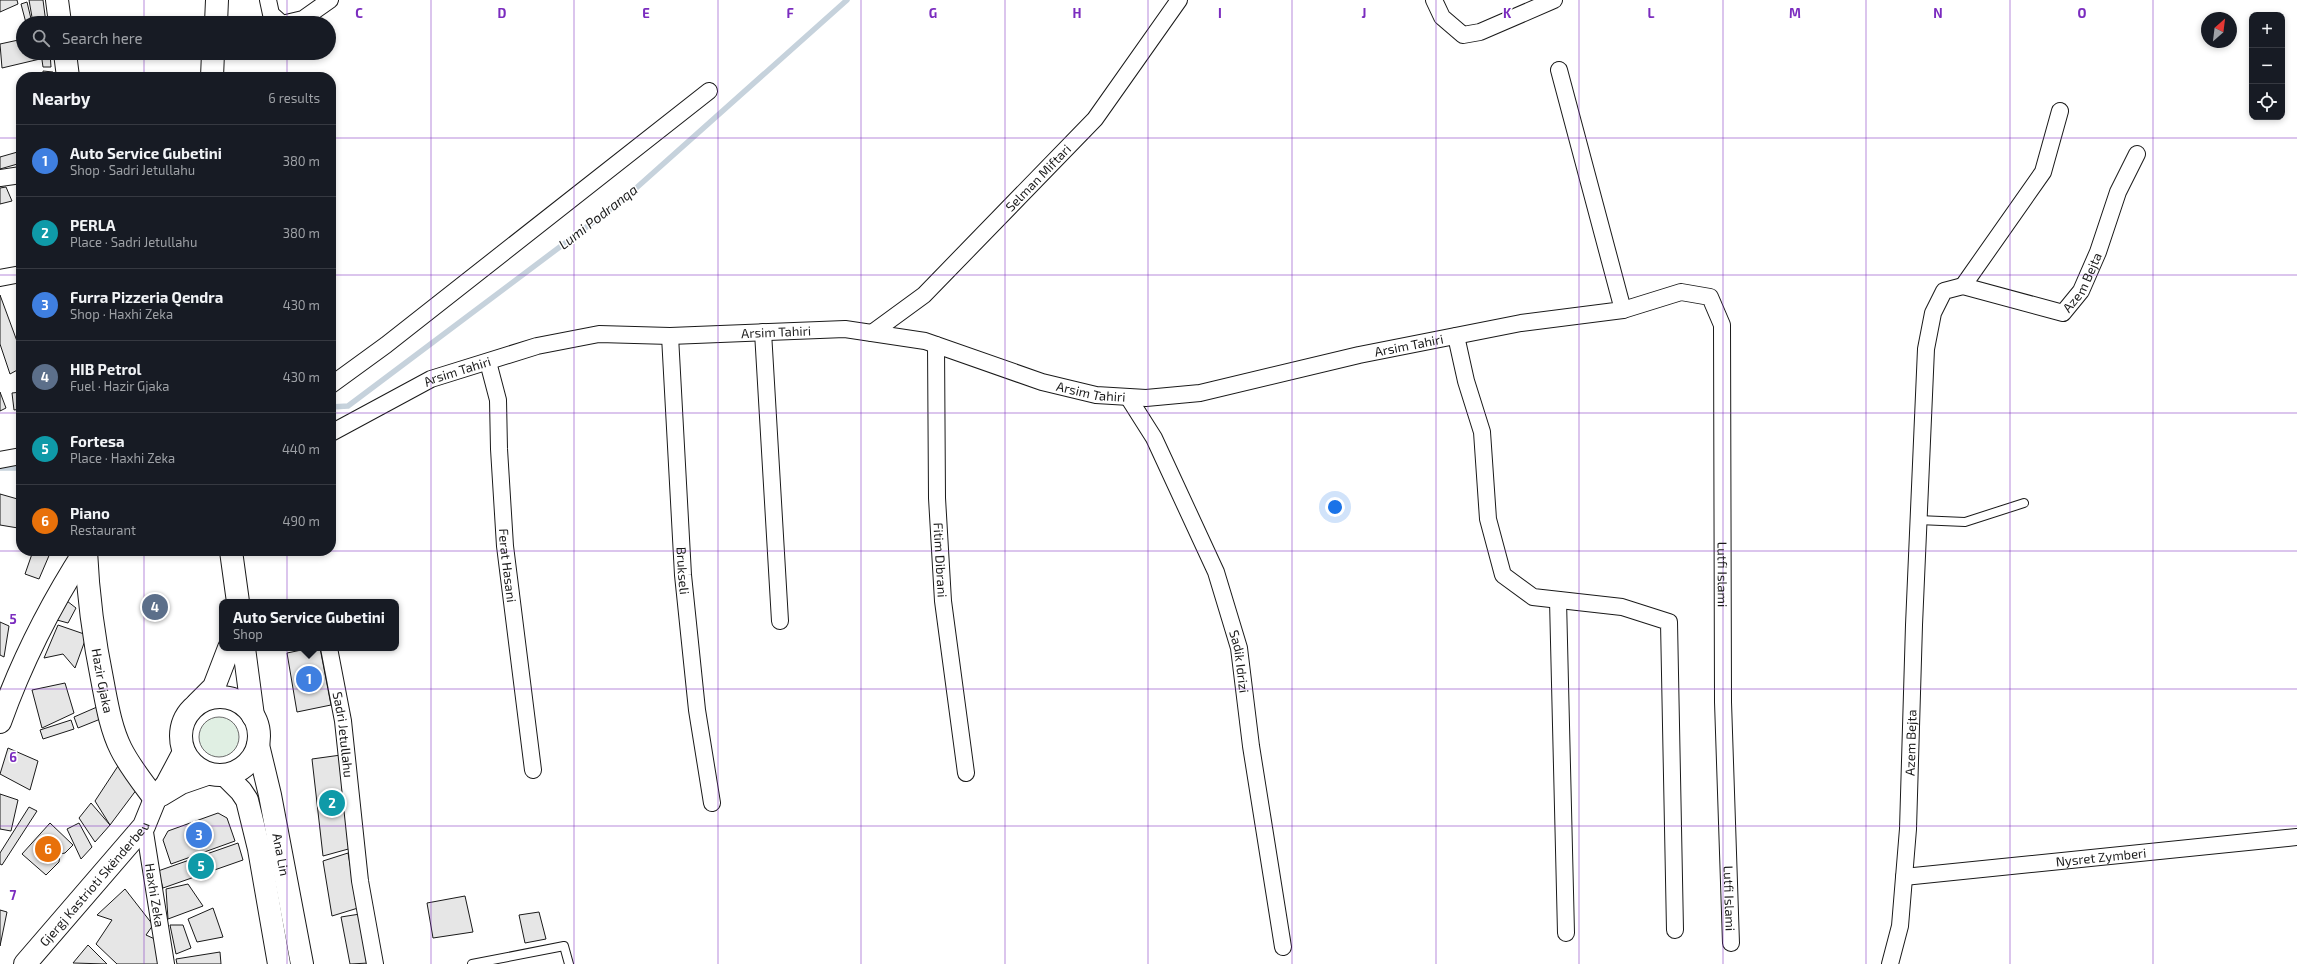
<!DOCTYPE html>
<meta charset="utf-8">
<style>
body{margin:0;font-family:"Exo 2",sans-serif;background:#20242c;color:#f1f3f6}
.controls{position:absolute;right:12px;top:12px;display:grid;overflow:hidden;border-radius:8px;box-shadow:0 2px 6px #0003}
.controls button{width:36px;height:36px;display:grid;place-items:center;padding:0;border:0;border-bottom:1px solid #363941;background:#171b24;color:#f1f3f6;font:20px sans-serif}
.compass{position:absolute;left:2201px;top:12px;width:36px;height:36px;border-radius:50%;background:#171b24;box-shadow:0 2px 6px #0003;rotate:28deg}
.you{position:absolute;left:1335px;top:507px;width:14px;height:14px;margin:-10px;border:3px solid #fff;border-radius:50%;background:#1a73e8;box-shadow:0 0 0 6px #1a73e833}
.badge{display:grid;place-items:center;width:26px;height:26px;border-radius:50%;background:#c62828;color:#fff;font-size:13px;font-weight:700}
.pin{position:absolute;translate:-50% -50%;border:2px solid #fff;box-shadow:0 1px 4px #0006}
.popup{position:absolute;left:219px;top:599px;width:180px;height:52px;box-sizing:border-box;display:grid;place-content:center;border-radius:8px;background:#171b24;filter:drop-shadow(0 1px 3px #0005);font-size:13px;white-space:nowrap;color:#9ea1a6}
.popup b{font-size:15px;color:#f1f3f6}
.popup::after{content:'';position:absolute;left:50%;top:100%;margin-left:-8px;border:8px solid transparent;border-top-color:#171b24}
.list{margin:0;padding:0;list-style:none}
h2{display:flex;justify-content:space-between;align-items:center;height:52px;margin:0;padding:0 16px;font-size:17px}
h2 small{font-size:13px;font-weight:400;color:#9ea1a6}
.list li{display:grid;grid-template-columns:26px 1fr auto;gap:12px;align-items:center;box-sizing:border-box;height:72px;padding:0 16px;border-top:1px solid #363941}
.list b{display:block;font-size:15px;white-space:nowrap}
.list p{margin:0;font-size:13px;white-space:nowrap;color:#9ea1a6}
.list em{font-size:13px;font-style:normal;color:#9ea1a6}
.icon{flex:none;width:22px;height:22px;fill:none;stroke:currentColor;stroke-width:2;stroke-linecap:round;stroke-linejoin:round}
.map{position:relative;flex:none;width:2297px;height:964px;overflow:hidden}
.search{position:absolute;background:#171b24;box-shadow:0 2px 6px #0003;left:16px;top:16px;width:320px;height:44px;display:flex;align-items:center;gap:10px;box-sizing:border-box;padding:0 14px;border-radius:22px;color:#9ea1a6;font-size:15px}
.panel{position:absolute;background:#171b24;box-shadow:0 2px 6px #0003;left:16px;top:72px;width:320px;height:484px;border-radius:16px}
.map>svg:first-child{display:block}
.green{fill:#e0efe3;stroke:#6a6a6a}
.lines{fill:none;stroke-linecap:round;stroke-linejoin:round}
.stream{stroke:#c6d2dc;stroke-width:5.5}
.building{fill:#e6e6e6;stroke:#1a1a1a}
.lane-casing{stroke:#1a1a1a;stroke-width:10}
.street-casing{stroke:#1a1a1a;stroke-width:18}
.secondary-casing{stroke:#1a1a1a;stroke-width:24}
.primary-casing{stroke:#1a1a1a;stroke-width:24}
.lane{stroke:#fff;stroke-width:8}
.street{stroke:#fff;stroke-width:16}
.secondary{stroke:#fff;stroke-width:22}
.primary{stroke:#fff;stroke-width:22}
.grid{fill:none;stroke:#7b2cbf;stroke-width:1;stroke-opacity:0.55}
.labels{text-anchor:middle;stroke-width:3;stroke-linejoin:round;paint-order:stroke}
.street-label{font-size:13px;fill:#1a1a1a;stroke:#fff}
.water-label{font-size:14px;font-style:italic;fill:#1a1a1a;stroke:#fff}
.grid-label{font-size:13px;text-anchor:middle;font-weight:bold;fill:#7b2cbf;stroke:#fff;stroke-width:3;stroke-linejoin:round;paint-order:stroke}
</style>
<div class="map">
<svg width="2297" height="964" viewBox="0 0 2297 964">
<rect width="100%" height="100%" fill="#fff"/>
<!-- green -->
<path class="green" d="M199 737a20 20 0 1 1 40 0a20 20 0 1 1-40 0Z"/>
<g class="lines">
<!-- stream -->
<path class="stream" d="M331,407l17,-1 277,-208 222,-198
M0,468h21"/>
</g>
<!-- building -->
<path class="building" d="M0,0h17l1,4 -18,8z
M29,0h14l3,23h-13z
M27,2l5,21h-6l-5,-19z
M23,39v14h15l2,6 -38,9 -2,-24z
M41,53h9l1,14h-8z
M43,71l10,1 1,5h-11z
M21,151v12l-21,6v-12z
M6,187l6,14 -12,3v-16z
M0,295l21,57v16l-11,6 -10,-30z
M0,392l6,16 -6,3z
M21,392v17l-7,1 -2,-17z
M0,494l21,6 -3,28 -18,-3z
M33,551h18l-12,28 -14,-5z
M67,601l9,7 -8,15 -11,-3z
M0,622l9,4 -5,31 -4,-2z
M58,625l29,10 -12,33 -12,-14 -19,4z
M311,648h9l11,57 -34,7 -10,-59z
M65,683l9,30 -32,15 -10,-38z
M97,707l6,11 -25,10 -4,-11z
M71,720l3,9 -31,10 -3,-9z
M8,748l30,13 -8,29 -30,-16z
M341,755l11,93 -29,8 -11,-97z
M118,766l19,23 -27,36 -15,-24z
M0,794l18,6 -7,31 -11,-2z
M91,803l19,22 -15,17 -16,-24z
M29,807l8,4 -35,54 -2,-1v-11z
M218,813l9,5 8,23 -64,23 -8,-24 5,-9z
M50,823l23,22 -8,8 -5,1 -1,8 -13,13 -24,-21z
M79,823l13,24 -11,12 -14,-30z
M238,843l5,17 -80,28 -5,-17z
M348,853l10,55 -26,8 -9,-55z
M188,884l15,22 -35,13 -2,-30z
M125,889l28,36 -7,10 11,5 5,24h-45l-21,-20 16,-24 -15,-5z
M465,896l8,36 -40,6 -6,-35z
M213,908l10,29 -26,5 -9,-23z
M0,910l7,2 -7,34z
M539,912l7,27 -21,4 -6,-28z
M360,914l9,49 -19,1 -9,-47z
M170,925h13l8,23 -15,6z
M88,945l19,19 -34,-1z
M220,952l1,12h-44l-1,-5z"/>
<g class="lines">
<defs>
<path id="lane" d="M1918,520l47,2 59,-19
M472,964l92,-18 5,18"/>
<g id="street">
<path d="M268,0l3,14 10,9"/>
<path d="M1434,0l8,17 21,18 17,-3 74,-32"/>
<path d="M286,23l17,-4 27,-19"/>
<path d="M0,178l21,-3"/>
<path d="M0,278l21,-4"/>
<path d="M1963,286l80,-114 17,-61"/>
<path id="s1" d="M1623,310l58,-18 29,5 12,28 1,377 8,241"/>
<path d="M763,332l17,289"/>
<path id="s2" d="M872,333l52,-38 171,-176 84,-119"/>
<path id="s3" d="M670,336l13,239 14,135 15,93"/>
<path d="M1456,336l10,45 16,51 6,87 15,56 30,22 89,10 47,15 6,308"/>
<path id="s4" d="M936,345l1,153 6,103 23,172"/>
<path id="s5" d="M488,362l10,38 1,49 6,97 28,224"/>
<path d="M331,385l55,-40 323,-254"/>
<path id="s6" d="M1128,397l26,41 62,134 23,76 12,98 32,201"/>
<path id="s7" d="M331,433l100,-54 106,-33 62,-12 71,2 175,-7 80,12 117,41 54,13 50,3 54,-5 159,-38 162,-32 102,-13 -64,-240"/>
<path d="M0,460l21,-4"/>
<path d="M1558,600l8,333"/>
<path id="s8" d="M329,648l14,73 17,160 15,83"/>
<path id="s9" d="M144,826l22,138"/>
<path id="s10" d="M1904,877l393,-40"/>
<path id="s11" d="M1890,964l10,-38 8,-97 6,-204 12,-276 7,-36 11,-22 19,-5 100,27 18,-22 17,-39 20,-60 19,-38"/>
</g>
<g id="secondary">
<path d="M57,0l3,23"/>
<path d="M65,53l3,24"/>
<path id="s12" d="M86,551c2,45 8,89 17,133 4,21 8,45 18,65 9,18 22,34 34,50"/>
<path d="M0,722c21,-59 51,-118 85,-171"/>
<path d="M161,795l20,-12 26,-9"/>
<path id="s13" d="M25,964l119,-138 11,-27 12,-15 17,-32"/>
</g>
<g id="primary">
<path d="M216,23l1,-23"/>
<path d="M212,77l1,-24"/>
<path d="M231,551l7,51"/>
<path d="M244,648l9,68"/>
<circle cx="220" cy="736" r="39"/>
<path d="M198,703l16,-16 15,-39"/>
<path id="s14" d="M258,745l12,50 32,169"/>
<path d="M225,775l16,16 6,9 12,49 20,115"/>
</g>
</defs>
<!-- lane casing -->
<use href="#lane" class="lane-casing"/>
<!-- street casing -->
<use href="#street" class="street-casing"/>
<!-- secondary casing -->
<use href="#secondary" class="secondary-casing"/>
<!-- primary casing -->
<use href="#primary" class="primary-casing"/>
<!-- lane -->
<use href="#lane" class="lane"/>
<!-- street -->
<use href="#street" class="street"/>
<!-- secondary -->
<use href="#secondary" class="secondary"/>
<!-- primary -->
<use href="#primary" class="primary"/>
</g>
<!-- grid -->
<path class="grid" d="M144,0v23M287,0v23M431,0v964M574,0v964M718,0v964M861,0v964M1005,0v964M1148,0v964M1292,0v964M1436,0v964M1579,0v964M1723,0v964M1866,0v964M2010,0v964M2153,0v964M144,53v24M287,53v24M0,138h21M331,138h1966M0,275h21M331,275h1966M0,413h21M331,413h1966M0,551h21M144,551v413M287,551v413M331,551h1966M0,689h2297M0,826h2297"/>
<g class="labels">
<!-- street labels -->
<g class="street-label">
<text dy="5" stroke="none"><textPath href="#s2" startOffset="228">Selman Miftari</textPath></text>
<text dy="5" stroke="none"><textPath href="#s11" startOffset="838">Azem Bejta</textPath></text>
<text dy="5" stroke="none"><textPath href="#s7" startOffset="465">Arsim Tahiri</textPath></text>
<text dy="5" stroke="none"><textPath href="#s7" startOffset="1113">Arsim Tahiri</textPath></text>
<text dy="5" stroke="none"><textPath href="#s7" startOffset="141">Arsim Tahiri</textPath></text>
<text dy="5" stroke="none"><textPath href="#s7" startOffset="789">Arsim Tahiri</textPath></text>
<text dy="5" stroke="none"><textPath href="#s4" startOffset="215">Fitim Dibrani</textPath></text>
<text dy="5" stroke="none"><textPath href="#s5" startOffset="205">Ferat Hasani</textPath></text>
<text dy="5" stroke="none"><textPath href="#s3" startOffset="235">Brukseli</textPath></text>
<text dy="5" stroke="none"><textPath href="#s1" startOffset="370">Lutfi Islami</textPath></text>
<text dy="5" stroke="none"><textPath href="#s6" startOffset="289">Sadik Idrizi</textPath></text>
<text dy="5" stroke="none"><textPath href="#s12" startOffset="131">Hazir Gjaka</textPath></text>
<text dy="5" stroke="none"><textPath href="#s8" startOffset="88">Sadri Jetullahu</textPath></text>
<text dy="5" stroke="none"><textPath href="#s11" startOffset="223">Azem Bejta</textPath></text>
<text dy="5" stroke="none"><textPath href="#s14" startOffset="112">Ana Lin</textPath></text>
<text dy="5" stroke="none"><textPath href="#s10" startOffset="198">Nysret Zymberi</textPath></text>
<text dy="5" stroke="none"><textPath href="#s13" startOffset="106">Gjergj Kastrioti Skënderbeu</textPath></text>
<text dy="5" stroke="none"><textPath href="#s9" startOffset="70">Haxhi Zeka</textPath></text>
<text dy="5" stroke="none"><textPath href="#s1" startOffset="694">Lutfi Islami</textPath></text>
</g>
<!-- water labels -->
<g class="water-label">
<text transform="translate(598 217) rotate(-38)" y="5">Lumi Podranqa</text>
</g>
</g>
<g class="grid-label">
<text x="359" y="18">C</text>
<text x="502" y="18">D</text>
<text x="646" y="18">E</text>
<text x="790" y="18">F</text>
<text x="933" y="18">G</text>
<text x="1077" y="18">H</text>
<text x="1220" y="18">I</text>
<text x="1364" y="18">J</text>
<text x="1507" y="18">K</text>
<text x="1651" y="18">L</text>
<text x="1795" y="18">M</text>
<text x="1938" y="18">N</text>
<text x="2082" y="18">O</text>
<text x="13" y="624">5</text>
<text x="13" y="762">6</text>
<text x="13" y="900">7</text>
</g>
</svg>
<div class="controls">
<button>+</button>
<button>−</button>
<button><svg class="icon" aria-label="locate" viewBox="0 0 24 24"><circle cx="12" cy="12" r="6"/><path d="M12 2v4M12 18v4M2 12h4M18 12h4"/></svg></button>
</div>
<svg class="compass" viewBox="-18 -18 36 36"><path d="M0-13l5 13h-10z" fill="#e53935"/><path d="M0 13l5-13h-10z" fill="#9ea1a6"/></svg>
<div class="you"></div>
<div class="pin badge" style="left:309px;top:679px;background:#3f7fe0">1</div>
<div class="popup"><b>Auto Service Gubetini</b>Shop</div>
<div class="pin badge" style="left:332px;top:803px;background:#0f9aa8">2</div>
<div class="pin badge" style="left:199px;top:835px;background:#3f7fe0">3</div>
<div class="pin badge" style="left:155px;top:607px;background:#5c6f8a">4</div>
<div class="pin badge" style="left:201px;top:866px;background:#0f9aa8">5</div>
<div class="pin badge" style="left:48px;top:849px;background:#e8710a">6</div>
<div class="search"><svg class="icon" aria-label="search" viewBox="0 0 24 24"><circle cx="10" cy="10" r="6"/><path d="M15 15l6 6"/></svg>Search here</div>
<section class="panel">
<h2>Nearby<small>6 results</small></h2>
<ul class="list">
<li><span class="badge" style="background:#3f7fe0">1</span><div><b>Auto Service Gubetini</b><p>Shop · Sadri Jetullahu</p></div><em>380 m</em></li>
<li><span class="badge" style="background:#0f9aa8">2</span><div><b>PERLA</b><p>Place · Sadri Jetullahu</p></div><em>380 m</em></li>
<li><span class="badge" style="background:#3f7fe0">3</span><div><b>Furra Pizzeria Qendra</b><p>Shop · Haxhi Zeka</p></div><em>430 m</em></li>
<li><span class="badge" style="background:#5c6f8a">4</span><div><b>HIB Petrol</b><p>Fuel · Hazir Gjaka</p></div><em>430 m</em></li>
<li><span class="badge" style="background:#0f9aa8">5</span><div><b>Fortesa</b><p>Place · Haxhi Zeka</p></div><em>440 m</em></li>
<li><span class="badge" style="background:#e8710a">6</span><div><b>Piano</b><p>Restaurant</p></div><em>490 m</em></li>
</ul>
</section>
</div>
